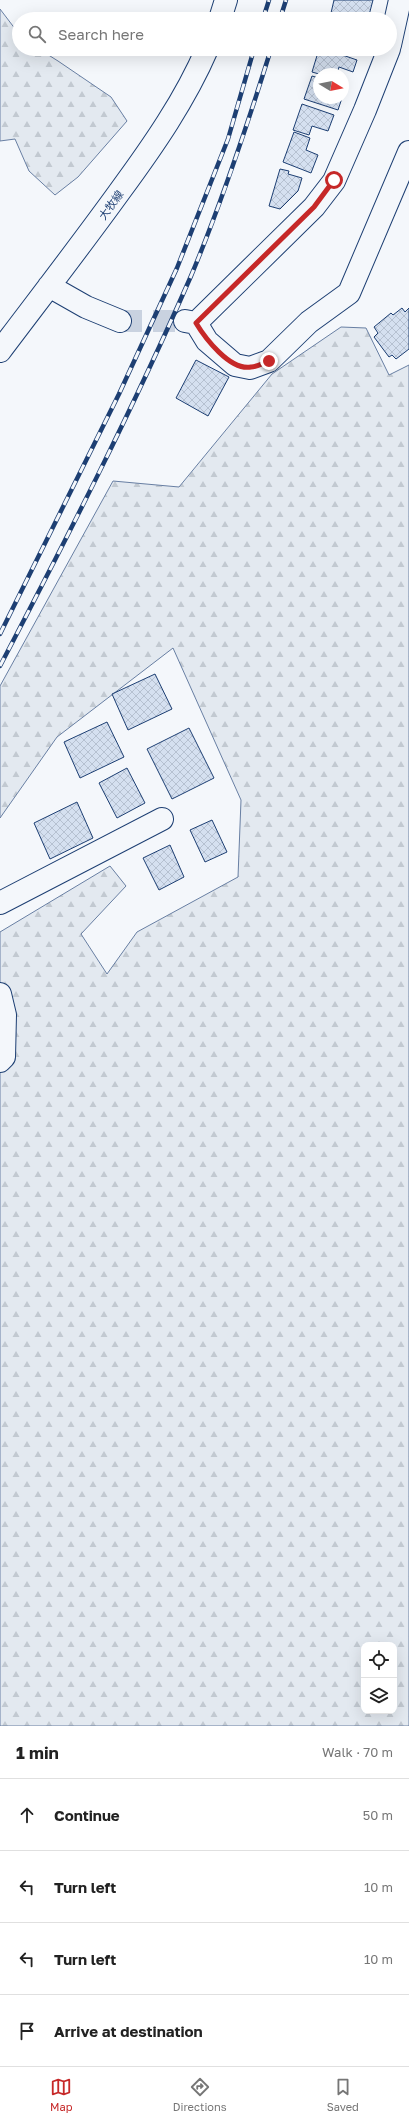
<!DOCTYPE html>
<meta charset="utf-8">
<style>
body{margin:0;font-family:"Golos Text","Noto Sans JP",sans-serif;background:#f2f2f2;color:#222}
.controls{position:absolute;right:12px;bottom:12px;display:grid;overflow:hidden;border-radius:8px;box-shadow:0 4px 16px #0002}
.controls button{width:36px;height:36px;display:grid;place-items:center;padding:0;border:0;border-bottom:1px solid #e0e0e0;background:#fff;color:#222;font:20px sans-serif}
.compass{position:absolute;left:313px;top:68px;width:36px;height:36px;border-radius:50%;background:#fff;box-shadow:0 4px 16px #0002;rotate:100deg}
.stop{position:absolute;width:12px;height:12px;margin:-9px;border:3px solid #c62828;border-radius:50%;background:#fff}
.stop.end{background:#c62828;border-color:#fff;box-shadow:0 1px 4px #0008}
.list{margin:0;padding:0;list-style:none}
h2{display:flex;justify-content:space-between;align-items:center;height:52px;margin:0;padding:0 16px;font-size:17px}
h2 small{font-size:13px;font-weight:400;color:#767676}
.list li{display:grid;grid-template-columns:26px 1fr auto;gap:12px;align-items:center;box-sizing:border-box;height:72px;padding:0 16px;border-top:1px solid #e0e0e0}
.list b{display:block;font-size:15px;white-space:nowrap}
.list em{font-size:13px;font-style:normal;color:#767676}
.icon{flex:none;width:22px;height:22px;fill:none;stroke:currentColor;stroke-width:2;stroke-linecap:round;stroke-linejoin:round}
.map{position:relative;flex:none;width:409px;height:1726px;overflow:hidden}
.search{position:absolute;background:#fff;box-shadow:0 4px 16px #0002;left:12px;right:12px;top:12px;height:44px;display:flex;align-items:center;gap:10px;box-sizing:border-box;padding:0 14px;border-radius:22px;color:#767676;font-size:15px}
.sheet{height:340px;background:#fff}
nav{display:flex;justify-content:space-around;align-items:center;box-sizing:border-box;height:56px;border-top:1px solid #e0e0e0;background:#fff;font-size:11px;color:#767676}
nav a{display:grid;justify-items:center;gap:2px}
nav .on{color:#c62828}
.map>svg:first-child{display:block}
.forest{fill:url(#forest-firs);stroke:#687fa3;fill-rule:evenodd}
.building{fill:url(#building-cross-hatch);stroke:#1d3f73}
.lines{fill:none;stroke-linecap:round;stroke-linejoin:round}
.minor-tunnel{stroke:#c9d2e0;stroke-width:22;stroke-dasharray:22 11;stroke-linecap:butt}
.minor-casing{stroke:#1d3f73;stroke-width:24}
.minor{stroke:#f4f7fb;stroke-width:22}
.rail-casing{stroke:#1d3f73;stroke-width:4.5}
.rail{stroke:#f4f7fb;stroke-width:3;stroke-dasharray:9;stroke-linecap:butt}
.route{stroke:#c62828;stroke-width:5}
.labels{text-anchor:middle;stroke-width:3;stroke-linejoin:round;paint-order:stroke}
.street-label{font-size:11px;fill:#1d3f73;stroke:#f4f7fb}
</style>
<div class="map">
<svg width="409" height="1726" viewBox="0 0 409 1726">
<defs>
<pattern id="forest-firs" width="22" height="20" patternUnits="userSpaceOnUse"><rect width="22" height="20" fill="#e3e9f0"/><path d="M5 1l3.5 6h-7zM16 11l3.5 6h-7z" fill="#c2c9d1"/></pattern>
<pattern id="building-cross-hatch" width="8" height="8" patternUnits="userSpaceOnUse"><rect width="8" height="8" fill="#d5e0f0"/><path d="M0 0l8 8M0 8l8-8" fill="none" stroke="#b6c1d1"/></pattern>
</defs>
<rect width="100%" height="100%" fill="#f4f7fb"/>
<!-- forest -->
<path class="forest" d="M0,9l19,25v15h20l19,12 53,36 16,24 -49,56 -23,18 -26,-24 -14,-32 -15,2z
M341,327l25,1 23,47 20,-10v1361h-409v-794l110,-66 16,20 -45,48 26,40 30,-42 101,-55 3,-77 -68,-152 -116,89 -57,81v-132l113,-205 66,6 93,-113zM364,1645h30v66h-30z"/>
<!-- building -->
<path class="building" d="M334,0h39l-5,19h-15l-22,-6z
M319,49h6l32,11 -4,12 -14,-5 -2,7h-18l-7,-2z
M312,76l7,2v20h23l-4,12 -34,-11z
M302,104l32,11 -6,16 -16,-5 -3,9 -16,-5z
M294,132l16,6 -4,12 12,5 -7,18 -28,-11z
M280,169l9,2 -1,3 14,4 -4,13 -18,18 -11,-3z
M402,308l3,4 4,-4v41l-13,10 -4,-4 -3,2 -15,-20 4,-4 -4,-6 17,-14 2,2z
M196,360l33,17 -21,39 -32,-18z
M155,674l17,35 -44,21 -16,-36z
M107,722l17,35 -44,21 -16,-36z
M189,728l25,50 -42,21 -25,-50z
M127,768l18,35 -28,15 -18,-35z
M77,802l16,36 -43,21 -16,-36z
M212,820l15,32 -22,10 -15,-32z
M170,845l14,32 -25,13 -16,-32z"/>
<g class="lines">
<!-- minor-tunnel -->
<path class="minor-tunnel" d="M120,321h65"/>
<defs>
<path id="minor" d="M220,19l6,-19
M390,45l10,-45
M49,286l37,21 34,14
M185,321l11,2 118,-116 20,-26 31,-71 24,-61
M196,323l11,18 28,24 15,3 19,-7 40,-39 40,-29 60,-141
M0,351c40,-53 81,-106 120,-160 33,-45 65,-91 87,-142
M0,903l162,-84
M0,994l5,21 -1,42 -4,4"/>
</defs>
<!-- minor casing -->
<use href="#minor" class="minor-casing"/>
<!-- minor -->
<use href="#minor" class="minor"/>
<defs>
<path id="rail" d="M263,19l6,-19
M280,19l6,-19
M0,634l119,-240 58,-126 51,-129 26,-90
M0,666c67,-128 133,-257 191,-390 31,-74 56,-150 80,-227"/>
</defs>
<!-- rail casing -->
<use href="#rail" class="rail-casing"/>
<!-- rail -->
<use href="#rail" class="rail"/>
</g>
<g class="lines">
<!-- route -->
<path class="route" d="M269,361c-6,2 -12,6 -18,6 -21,4 -46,-29 -55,-44l118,-116 20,-27"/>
</g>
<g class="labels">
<!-- street labels -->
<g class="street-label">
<text transform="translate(111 205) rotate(-54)" y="4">大牧線</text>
</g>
</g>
</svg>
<div class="controls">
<button><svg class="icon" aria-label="locate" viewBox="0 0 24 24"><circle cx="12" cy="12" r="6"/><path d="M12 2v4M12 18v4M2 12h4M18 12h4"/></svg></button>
<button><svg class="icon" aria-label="layers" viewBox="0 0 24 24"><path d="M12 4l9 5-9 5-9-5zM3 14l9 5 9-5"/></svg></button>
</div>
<svg class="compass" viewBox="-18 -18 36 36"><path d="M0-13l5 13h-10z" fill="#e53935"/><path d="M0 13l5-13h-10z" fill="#767676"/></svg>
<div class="stop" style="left:334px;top:180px"></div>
<div class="stop end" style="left:269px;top:361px"></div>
<div class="search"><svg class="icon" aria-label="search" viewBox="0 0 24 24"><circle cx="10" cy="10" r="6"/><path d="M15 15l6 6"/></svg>Search here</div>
</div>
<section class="sheet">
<h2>1 min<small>Walk · 70 m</small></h2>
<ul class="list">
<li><svg class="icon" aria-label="ahead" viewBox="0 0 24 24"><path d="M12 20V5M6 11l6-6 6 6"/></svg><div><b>Continue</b></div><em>50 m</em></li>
<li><svg class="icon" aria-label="left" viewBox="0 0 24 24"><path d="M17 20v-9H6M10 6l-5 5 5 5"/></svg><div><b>Turn left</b></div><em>10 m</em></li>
<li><svg class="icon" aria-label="left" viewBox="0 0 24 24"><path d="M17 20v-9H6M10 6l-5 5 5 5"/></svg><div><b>Turn left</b></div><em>10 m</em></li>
<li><svg class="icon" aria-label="arrive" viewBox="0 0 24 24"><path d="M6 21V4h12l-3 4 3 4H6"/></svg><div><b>Arrive at destination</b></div></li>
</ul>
</section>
<nav>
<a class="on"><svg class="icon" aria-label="map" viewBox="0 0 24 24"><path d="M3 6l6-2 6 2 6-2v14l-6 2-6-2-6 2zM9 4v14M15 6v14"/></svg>Map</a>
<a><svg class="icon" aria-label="directions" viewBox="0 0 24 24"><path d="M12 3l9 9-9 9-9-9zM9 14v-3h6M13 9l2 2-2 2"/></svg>Directions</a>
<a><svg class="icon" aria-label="saved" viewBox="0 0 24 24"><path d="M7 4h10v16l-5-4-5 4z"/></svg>Saved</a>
</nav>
